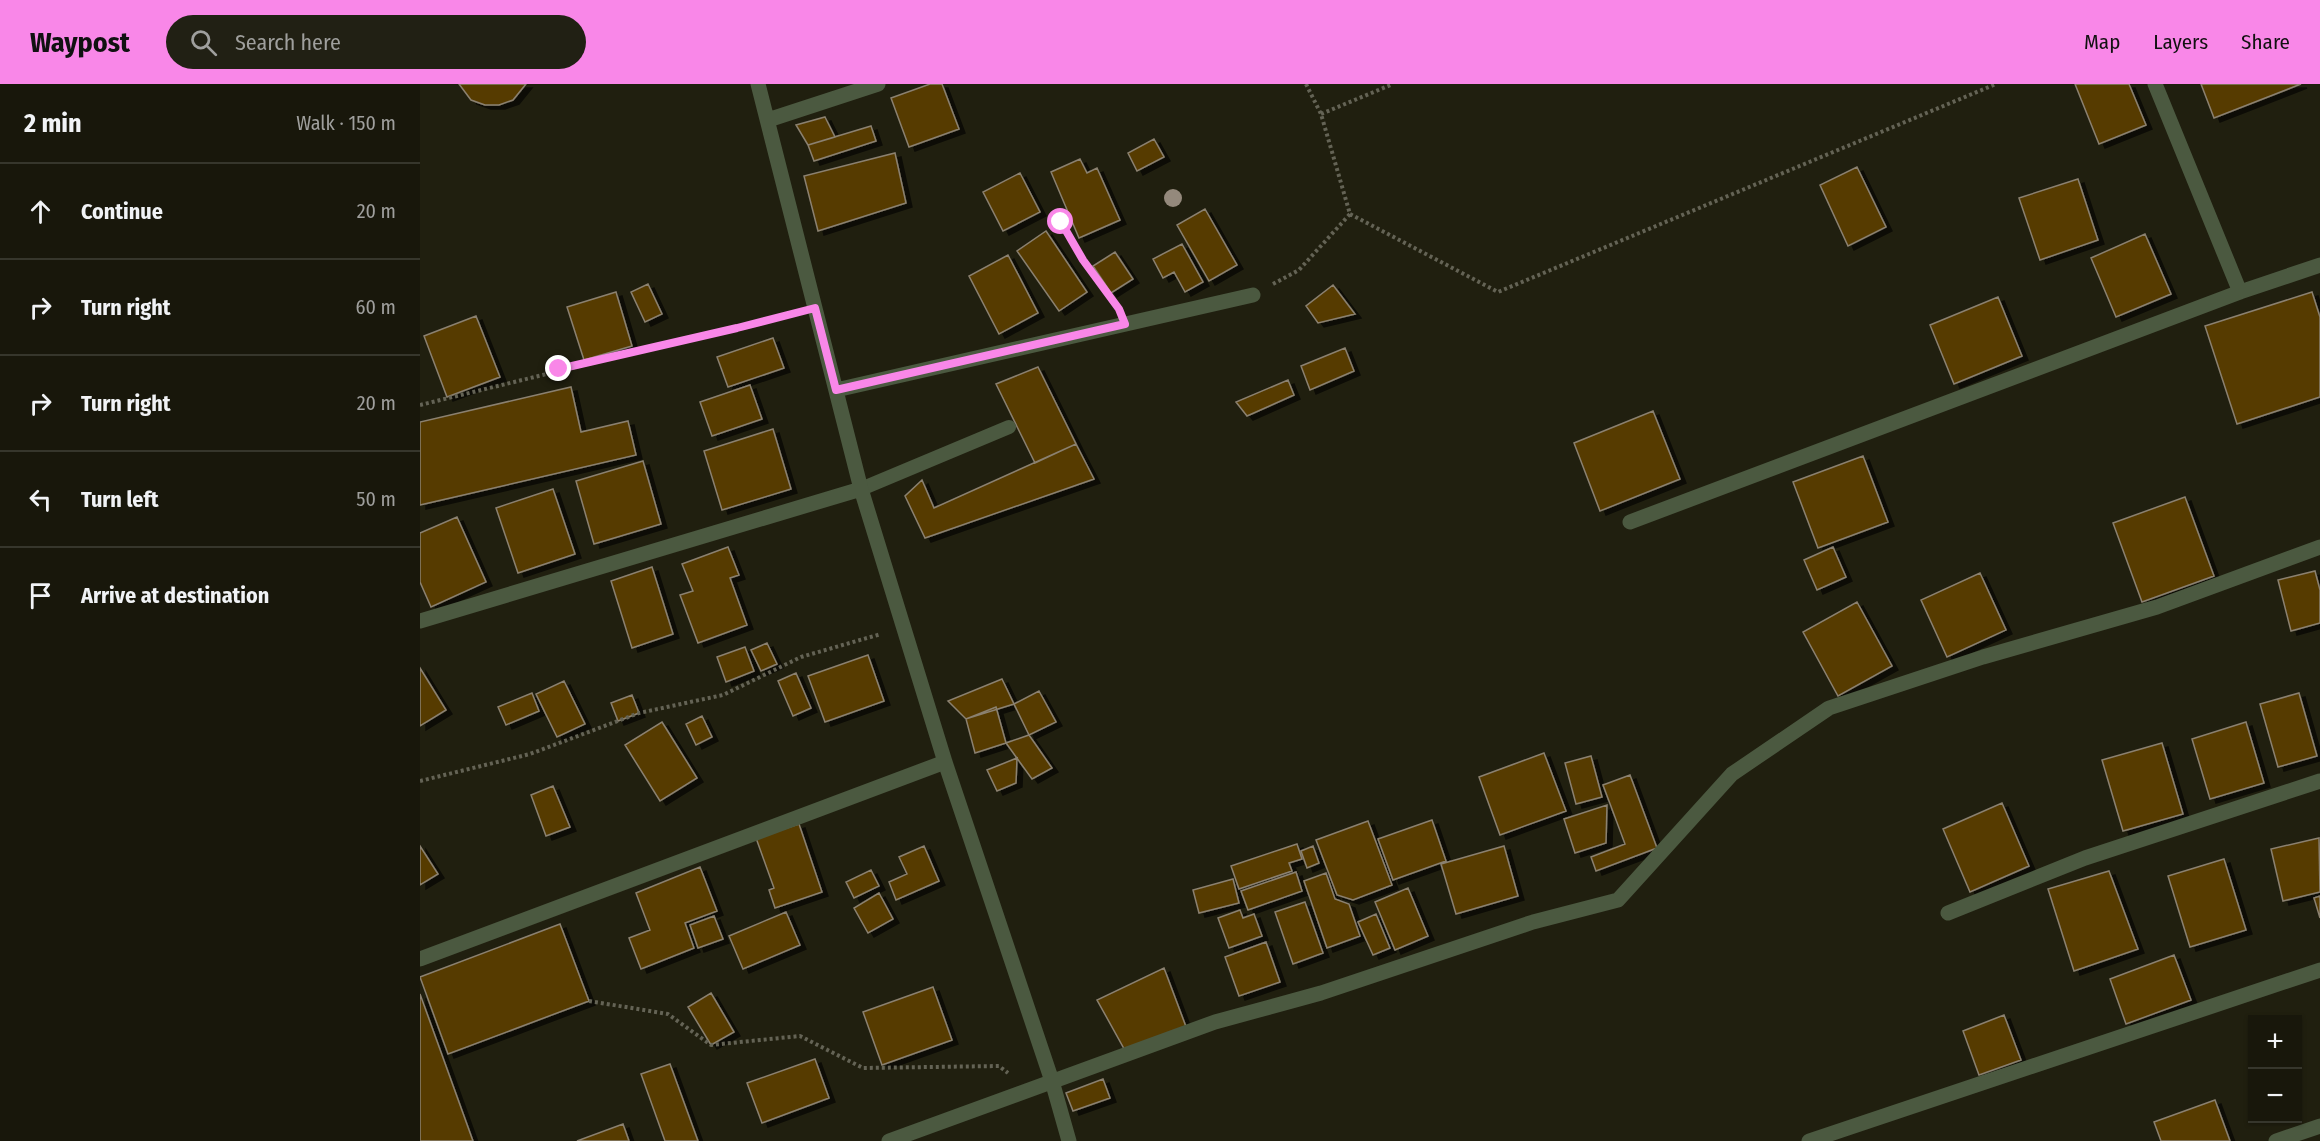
<!DOCTYPE html>
<meta charset="utf-8">
<style>
body{margin:0;font-family:"Fira Sans Condensed",sans-serif;background:#212014;color:#f1f3f6}
.controls{position:absolute;right:18px;bottom:18px;display:grid;overflow:hidden;border-radius:0px;box-shadow:0 2px 4px #0004}
.controls button{width:54px;height:54px;display:grid;place-items:center;padding:0;border:0;border-bottom:2px solid #36362c;background:#18170b;color:#f1f3f6;font:30px sans-serif}
.stop{position:absolute;width:18px;height:18px;margin:-14px;border:4px solid #f987e8;border-radius:50%;background:#fff}
.stop.end{background:#f987e8;border-color:#fff;box-shadow:0 2px 6px #0008}
.list{margin:0;padding:0;list-style:none}
h2{display:flex;justify-content:space-between;align-items:center;height:78px;margin:0;padding:0 24px;font-size:26px}
h2 small{font-size:20px;font-weight:400;color:#9f9f9d}
.list li{display:grid;grid-template-columns:39px 1fr auto;gap:18px;align-items:center;box-sizing:border-box;height:96px;padding:0 24px;border-top:2px solid #36362c}
.list b{display:block;font-size:22px;white-space:nowrap}
.list em{font-size:20px;font-style:normal;color:#9f9f9d}
.icon{flex:none;width:33px;height:33px;fill:none;stroke:currentColor;stroke-width:2;stroke-linecap:round;stroke-linejoin:round}
.map{position:relative;flex:none;width:1900px;height:1057px;overflow:hidden}
header{display:flex;align-items:center;gap:36px;box-sizing:border-box;height:84px;padding:0 30px;background:#f987e8;color:#111}
header strong{font-size:28px}
nav{display:flex;gap:33px;margin-inline-start:auto;font-size:21px}
.search{width:420px;height:54px;background:#212014;display:flex;align-items:center;gap:15px;box-sizing:border-box;padding:0 21px;border-radius:33px;color:#9f9f9d;font-size:22px}
main{display:flex}
aside{flex:1;background:#18170b}
.map>svg:first-child{display:block}
.building{fill:#563b02;stroke:#8b8170;stroke-width:1.5;filter:url(#shadow)}
.lines{fill:none;stroke-linecap:round;stroke-linejoin:round}
.path{stroke:#646355;stroke-width:4;stroke-dasharray:3 3;stroke-linecap:butt}
.service{stroke:#4b5940;stroke-width:14}
.minor{stroke:#4b5940;stroke-width:15}
.tree{fill:#94897c}
.route{stroke:#f987e8;stroke-width:8}
</style>
<header>
<strong>Waypost</strong>
<div class="search"><svg class="icon" aria-label="search" viewBox="0 0 24 24"><circle cx="10" cy="10" r="6"/><path d="M15 15l6 6"/></svg>Search here</div>
<nav><a>Map</a><a>Layers</a><a>Share</a></nav>
</header>
<main>
<aside>
<h2>2 min<small>Walk · 150 m</small></h2>
<ul class="list">
<li><svg class="icon" aria-label="ahead" viewBox="0 0 24 24"><path d="M12 20V5M6 11l6-6 6 6"/></svg><div><b>Continue</b></div><em>20 m</em></li>
<li><svg class="icon" aria-label="right" viewBox="0 0 24 24"><path d="M7 20v-9h11M14 6l5 5-5 5"/></svg><div><b>Turn right</b></div><em>60 m</em></li>
<li><svg class="icon" aria-label="right" viewBox="0 0 24 24"><path d="M7 20v-9h11M14 6l5 5-5 5"/></svg><div><b>Turn right</b></div><em>20 m</em></li>
<li><svg class="icon" aria-label="left" viewBox="0 0 24 24"><path d="M17 20v-9H6M10 6l-5 5 5 5"/></svg><div><b>Turn left</b></div><em>50 m</em></li>
<li><svg class="icon" aria-label="arrive" viewBox="0 0 24 24"><path d="M6 21V4h12l-3 4 3 4H6"/></svg><div><b>Arrive at destination</b></div></li>
</ul>
</aside>
<div class="map">
<svg width="1900" height="1057" viewBox="0 0 1900 1057">
<defs>
<filter id="shadow"><feDropShadow dx="6" dy="4" stdDeviation="0" flood-color="#0009"/></filter>
</defs>
<rect width="100%" height="100%" fill="#201f0f"/>
<!-- building -->
<path class="building" d="M39,0h67l-13,16 -14,5h-14l-14,-5z
M510,0h12l17,45 -50,18 -18,-49z
M1655,0h54l17,41 -47,19z
M1781,0h100l-87,34z
M405,33l10,20 -27,8 -12,-20z
M451,42l5,15 -62,20 -6,-16z
M734,55l10,18 -27,14 -9,-18z
M475,69l11,50 -88,28 -14,-55z
M660,75l7,14 10,-5 23,52 -41,18 -28,-66z
M1437,83l29,60 -38,19 -28,-61z
M600,89l20,39 -37,19 -20,-39z
M1658,95l20,61 -58,20 -21,-62z
M785,125l32,56 -28,16 -32,-56z
M626,147l41,61 -28,19 -42,-60z
M1725,150l26,60 -55,23 -25,-59z
M762,160l21,38 -18,10 -11,-20 -11,6 -10,-19z
M695,168l18,27 -22,14 -18,-27z
M588,171l30,58 -39,21 -30,-58z
M228,200l14,30 -17,8 -14,-30z
M913,201l22,29 -37,9 -12,-17z
M196,208l16,54 -48,14 -17,-53z
M1892,208l8,25v80l-83,27 -32,-98z
M1578,213l24,59 -68,28 -24,-59z
M56,232l24,61 -53,20 -23,-61z
M353,254l11,30 -56,19 -11,-30z
M925,264l9,23 -44,19 -9,-24z
M618,283l38,77 -41,19 -39,-79z
M868,296l6,15 -47,21 -11,-14z
M330,301l12,34 -50,17 -12,-34z
M151,303l10,45 47,-11 8,34 -216,50v-83z
M1233,327l27,68 -80,32 -26,-68z
M353,345l18,60 -69,21 -18,-59z
M656,360l18,35 -169,59 -20,-42 17,-16 12,28z
M1443,372l25,66 -70,26 -25,-66z
M223,377l18,63 -67,20 -18,-63z
M133,405l22,65 -57,19 -22,-65z
M1765,413l29,79 -72,26 -29,-79z
M37,433l29,65 -55,25 -11,-25v-49z
M308,463l11,28 -9,3 17,47 -49,18 -18,-48 13,-4 -11,-27z
M1413,463l13,30 -29,13 -13,-30z
M232,483l21,67 -41,14 -21,-67z
M1895,487l5,19v33l-29,8 -13,-51z
M1560,489l26,57 -59,27 -26,-57z
M1437,518l35,64 -54,30 -35,-64z
M347,559l10,21 -16,7 -10,-21z
M325,563l9,24 -28,11 -9,-25z
M448,571l16,46 -59,21 -17,-46z
M0,584l26,42 -26,16z
M376,589l15,35 -18,8 -15,-35z
M582,595l12,25 -48,15 -18,-18z
M144,597l21,43 -28,13 -21,-43z
M619,607l17,31 -27,13 -15,-31z
M112,609l7,18 -33,14 -8,-18z
M1879,609l18,63 -39,11 -18,-63z
M212,611l7,18 -21,8 -7,-18z
M576,623l10,36 -31,10 -9,-34z
M282,632l10,21 -16,8 -10,-21z
M242,638l35,56 -37,23 -35,-56z
M1826,638l18,61 -54,16 -18,-60z
M609,651l23,33 -20,11 -26,-36z
M1742,659l21,71 -60,17 -21,-71z
M1124,669l22,58 -66,24 -21,-58z
M1171,672l11,41 -26,7 -11,-41z
M597,674l-1,25 -19,8 -10,-21z
M1210,691l27,73 -61,23 -5,-14 34,-13 -22,-59z
M133,702l17,41 -24,9 -15,-41z
M1582,719l27,63 -59,26 -27,-63z
M1187,721l-1,38 -31,10 -11,-34z
M1012,736l14,41 -53,19 -15,-41z
M948,737l24,64 -39,15 -16,-5 -21,-55z
M379,740l23,68 -47,16 -6,-18 5,-2 -18,-50z
M1899,754l1,54 -37,9 -12,-52z
M877,760l5,15 -13,4 3,8 -53,18 -8,-23z
M0,762l18,28 -18,11z
M504,762l15,35 -43,19 -7,-18 18,-8 -8,-17z
M893,762l6,17 -12,5 -6,-17z
M1084,762l14,50 -62,18 -15,-50z
M1804,775l22,71 -56,17 -22,-71z
M280,783l17,44 -32,12 9,25 -53,21 -12,-31 21,-8 -14,-37z
M451,786l8,16 -25,12 -8,-16z
M1689,787l29,78 -64,22 -26,-82z
M876,788l6,19 -54,19 -7,-19z
M906,789l9,26 14,5 11,32 -33,12 -23,-67z
M813,795l6,24 -40,10 -6,-23z
M988,804l20,48 -33,14 -20,-48z
M459,809l14,26 -25,14 -14,-25z
M1900,812v22l-6,-20z
M885,818l18,51 -30,11 -18,-52z
M820,826l3,8 11,-4 8,22 -33,12 -11,-30z
M366,828l14,33 -57,24 -14,-33z
M956,830l14,34 -17,7 -15,-33z
M294,832l9,23 -25,9 -8,-23z
M140,840l29,77 -141,53 -28,-77z
M846,858l14,40 -41,14 -14,-39z
M1754,871l17,45 -65,24 -16,-45z
M744,884l24,64 -61,22 -30,-54z
M513,903l19,53 -70,25 -19,-53z
M291,909l23,39 -23,13 -23,-38z
M0,910l53,147h-53z
M1584,931l17,45 -42,15 -16,-44z
M395,975l14,39 -67,25 -15,-40z
M250,980l28,77h-33l-24,-67z
M683,995l7,19 -37,13 -7,-18z
M1795,1016l15,41h-69l-7,-19z
M203,1040l6,17h-52z"/>
<g class="lines">
<!-- path -->
<path class="path" d="M901,30l72,-30
M930,130l148,78 498,-208
M641,138l22,38 30,42
M853,200l26,-14 51,-56 -29,-100 -15,-30
M0,321l372,-91
M0,697l110,-27 109,-41 84,-18 78,-38 80,-23
M169,917l79,13 43,31 89,-9 63,32 136,-2 9,7"/>
<!-- service -->
<path class="service" d="M441,405l148,-62"/>
<!-- minor -->
<path class="minor" d="M338,0l103,405 84,273 107,319 17,60
M1735,0l85,208
M348,36l110,-36
M416,306l417,-95
M1210,438l610,-230 80,-27
M0,537l441,-132
M1528,829l137,-55 235,-77
M0,875l525,-197
M469,1057l326,-119 106,-29 212,-71 85,-22 114,-126 97,-66 154,-51 174,-50 163,-60
M1389,1057l511,-171
M1856,1057l44,-15"/>
</g>
<!-- trees -->
<circle class="tree" cx="753" cy="114" r="9"/>
<g class="lines">
<!-- route -->
<path class="route" d="M139,285l178,-41 78,-20 21,82 289,-66 -6,-15 -36,-49 -22,-38"/>
</g>
</svg>
<div class="controls">
<button>+</button>
<button>−</button>
</div>
<div class="stop" style="left:641px;top:138px"></div>
<div class="stop end" style="left:139px;top:285px"></div>
</div>
</main>
